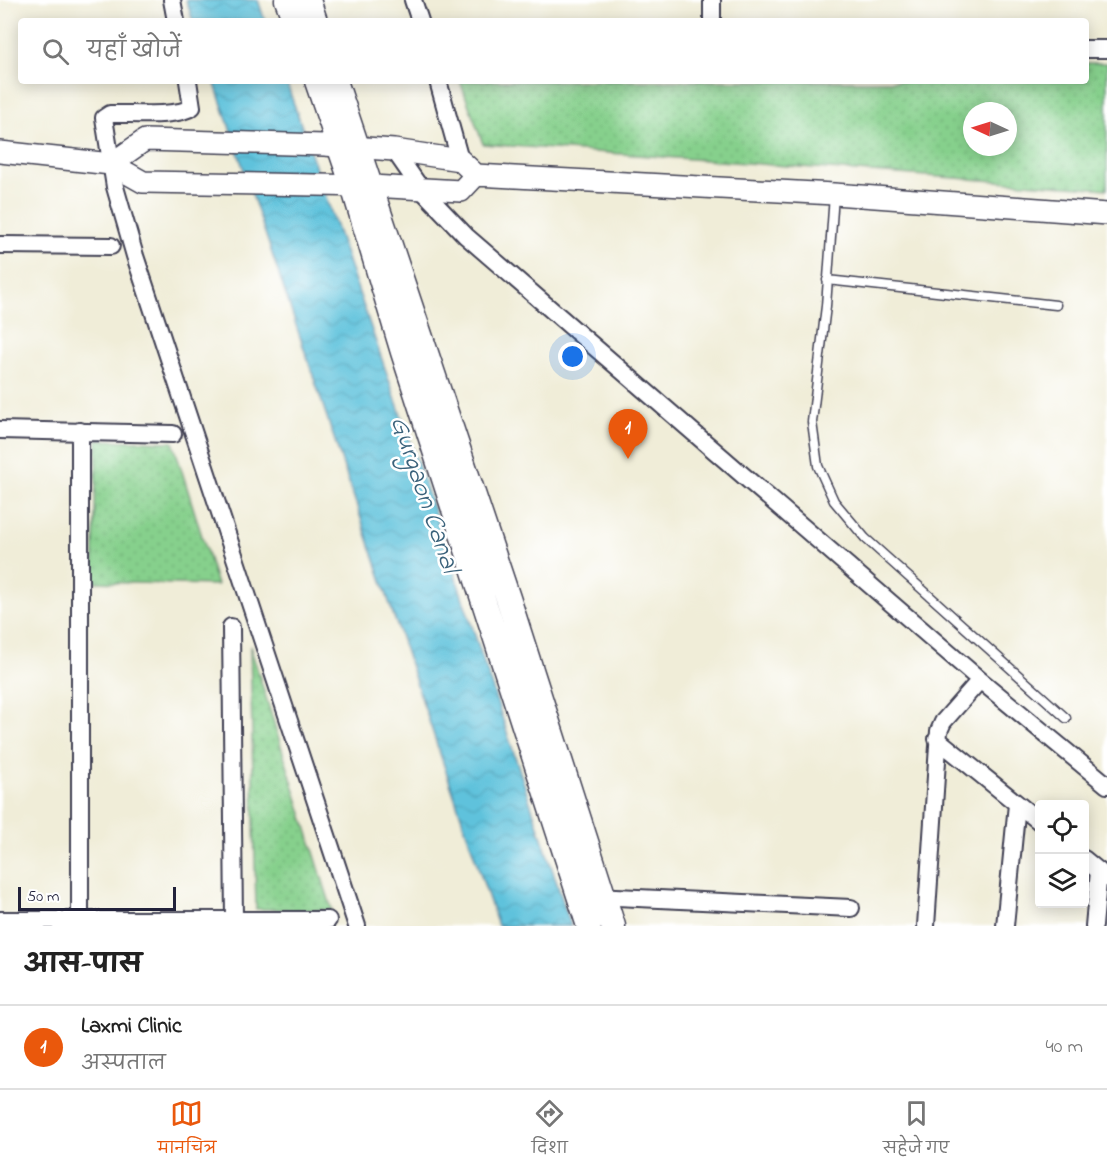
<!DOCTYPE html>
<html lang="hi">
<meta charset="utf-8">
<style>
body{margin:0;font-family:"Indie Flower","Playpen Sans Deva",sans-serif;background:#f6f6f6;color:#222}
.controls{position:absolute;right:18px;bottom:18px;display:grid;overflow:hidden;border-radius:6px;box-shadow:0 3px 15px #0003}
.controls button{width:54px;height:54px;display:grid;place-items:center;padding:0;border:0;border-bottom:2px solid #e0e0e0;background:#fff;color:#222;font:30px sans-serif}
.compass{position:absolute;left:963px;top:102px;width:54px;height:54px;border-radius:50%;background:#fff;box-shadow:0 3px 15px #0003;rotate:274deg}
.scale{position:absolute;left:18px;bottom:15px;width:158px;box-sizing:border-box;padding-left:6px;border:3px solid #22223b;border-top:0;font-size:16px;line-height:21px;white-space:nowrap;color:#22223b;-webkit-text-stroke:4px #fff;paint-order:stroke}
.you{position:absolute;left:573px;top:357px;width:21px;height:21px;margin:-15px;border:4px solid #fff;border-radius:50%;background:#1a73e8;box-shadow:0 0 0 9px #1a73e833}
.badge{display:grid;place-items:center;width:39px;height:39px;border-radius:50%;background:#ea580c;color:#fff;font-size:20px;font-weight:700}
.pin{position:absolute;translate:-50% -50px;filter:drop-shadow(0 2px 3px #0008)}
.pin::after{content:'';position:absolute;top:32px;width:21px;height:18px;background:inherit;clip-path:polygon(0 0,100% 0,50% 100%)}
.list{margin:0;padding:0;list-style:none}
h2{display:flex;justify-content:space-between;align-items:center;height:78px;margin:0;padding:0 24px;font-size:26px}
h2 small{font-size:20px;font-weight:400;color:#767676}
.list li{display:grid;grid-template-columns:39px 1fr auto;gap:18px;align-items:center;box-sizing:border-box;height:84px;padding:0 24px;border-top:2px solid #e0e0e0}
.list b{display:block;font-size:22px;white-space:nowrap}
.list p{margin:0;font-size:20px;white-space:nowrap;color:#767676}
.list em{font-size:20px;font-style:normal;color:#767676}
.icon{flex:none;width:33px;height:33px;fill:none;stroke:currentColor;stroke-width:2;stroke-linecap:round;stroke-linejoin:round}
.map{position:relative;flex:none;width:1107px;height:926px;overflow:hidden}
.search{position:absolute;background:#fff;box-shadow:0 3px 15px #0003;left:18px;right:18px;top:18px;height:66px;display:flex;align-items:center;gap:15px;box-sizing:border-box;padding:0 21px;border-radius:6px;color:#767676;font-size:22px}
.sheet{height:162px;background:#fff}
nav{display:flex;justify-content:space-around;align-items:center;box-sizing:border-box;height:84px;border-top:2px solid #e0e0e0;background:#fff;font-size:16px;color:#767676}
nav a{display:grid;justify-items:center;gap:3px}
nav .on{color:#ea580c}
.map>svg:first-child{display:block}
.park{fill:url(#park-dots);stroke:#547964;stroke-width:1.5;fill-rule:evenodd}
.water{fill:url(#water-waves);stroke:#40728c;stroke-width:1.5}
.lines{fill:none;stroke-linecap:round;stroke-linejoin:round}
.service-casing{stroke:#414053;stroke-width:11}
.minor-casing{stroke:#414053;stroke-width:20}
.tertiary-casing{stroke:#414053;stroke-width:24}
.secondary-casing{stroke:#414053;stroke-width:27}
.service{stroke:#fff;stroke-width:8}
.minor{stroke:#fff;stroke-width:16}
.tertiary{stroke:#fff;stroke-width:21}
.secondary{stroke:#fff;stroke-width:24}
.labels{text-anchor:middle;stroke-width:5;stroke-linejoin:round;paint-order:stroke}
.water-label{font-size:27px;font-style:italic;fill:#3a627b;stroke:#fff}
</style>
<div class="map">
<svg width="1107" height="926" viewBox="0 0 1107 926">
<defs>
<pattern id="park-dots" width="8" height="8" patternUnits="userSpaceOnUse" patternTransform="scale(1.5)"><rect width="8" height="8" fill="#86d08c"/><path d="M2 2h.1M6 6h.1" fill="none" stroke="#73b27a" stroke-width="1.8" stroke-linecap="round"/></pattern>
<pattern id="water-waves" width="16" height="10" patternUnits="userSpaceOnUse" patternTransform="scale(1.5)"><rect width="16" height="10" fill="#5ec2dc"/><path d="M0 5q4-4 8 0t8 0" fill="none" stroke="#51a6be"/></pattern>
</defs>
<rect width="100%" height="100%" fill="#fff"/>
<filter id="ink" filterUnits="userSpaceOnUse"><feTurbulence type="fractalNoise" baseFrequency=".0167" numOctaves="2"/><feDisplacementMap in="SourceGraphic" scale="12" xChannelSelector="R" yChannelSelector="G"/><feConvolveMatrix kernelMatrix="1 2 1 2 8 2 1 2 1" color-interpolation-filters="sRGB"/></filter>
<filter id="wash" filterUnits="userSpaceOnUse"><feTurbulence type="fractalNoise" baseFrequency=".008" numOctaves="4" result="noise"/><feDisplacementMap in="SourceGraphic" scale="24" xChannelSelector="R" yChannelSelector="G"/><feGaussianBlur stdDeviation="1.35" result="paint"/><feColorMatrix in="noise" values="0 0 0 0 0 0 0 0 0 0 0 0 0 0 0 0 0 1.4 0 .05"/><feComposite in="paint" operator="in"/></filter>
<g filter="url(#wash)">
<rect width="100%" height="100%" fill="#f0edd8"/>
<!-- park -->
<path class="park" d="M1086,63h21v126l-624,-45 -23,-63h626zM972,111h36v36h-36z
M97,440l76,2 44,143 -124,-3z
M250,646l82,264 -76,-1z"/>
<!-- water -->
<path class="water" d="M186,0h72l7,21h-72z
M214,81h72l143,415 142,430h-73z"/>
</g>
<g filter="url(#ink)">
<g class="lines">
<defs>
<path id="service" d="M834,195l-8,111 -14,116 6,44 16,35 31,37 201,180
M827,280l229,25"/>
<path id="minor" d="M172,0l4,21
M413,0l7,21
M712,21v-21
M1086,49h21
M188,81l4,26c-16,11 -61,6 -82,7l-6,4 11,69 20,69 222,670
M438,81l22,79
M394,150l27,39 45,47 514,444 127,105
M0,245l111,1
M0,430l173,4
M80,431v489
M231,627l3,293
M937,739l103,83
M1084,859l23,19
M595,896l256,12
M0,920h328
M926,926l13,-195 4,-9 37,-42
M1005,926l12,-122
M1094,926l5,-55"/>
<path id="tertiary" d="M0,152l111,12 32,18 228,4 90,5 15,-16
M111,164l34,-24 179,5 70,5 66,10 16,15 358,19 273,20"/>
<path id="secondary" d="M287,0l8,21
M308,0l7,21
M317,81l36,105 50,166 186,574
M335,81l173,517 105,328"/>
</defs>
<!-- service casing -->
<use href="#service" class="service-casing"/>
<!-- minor casing -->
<use href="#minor" class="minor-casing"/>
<!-- tertiary casing -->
<use href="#tertiary" class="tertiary-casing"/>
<!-- secondary casing -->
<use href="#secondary" class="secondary-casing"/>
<!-- service -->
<use href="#service" class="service"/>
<!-- minor -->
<use href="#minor" class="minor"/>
<!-- tertiary -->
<use href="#tertiary" class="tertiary"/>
<!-- secondary -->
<use href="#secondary" class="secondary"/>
</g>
</g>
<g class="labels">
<!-- water labels -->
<g class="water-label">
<text transform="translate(426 494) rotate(71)" y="9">Gurgaon Canal</text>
</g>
</g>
</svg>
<div class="controls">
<button><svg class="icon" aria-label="locate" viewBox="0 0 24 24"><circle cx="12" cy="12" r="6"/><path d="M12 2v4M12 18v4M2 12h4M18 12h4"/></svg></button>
<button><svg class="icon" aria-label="layers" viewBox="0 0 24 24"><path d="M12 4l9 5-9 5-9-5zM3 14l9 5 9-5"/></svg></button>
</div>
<svg class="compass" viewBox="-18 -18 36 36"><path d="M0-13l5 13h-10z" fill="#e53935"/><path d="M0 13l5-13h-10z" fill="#767676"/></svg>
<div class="scale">50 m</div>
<div class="you"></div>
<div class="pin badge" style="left:628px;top:459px">1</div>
<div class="search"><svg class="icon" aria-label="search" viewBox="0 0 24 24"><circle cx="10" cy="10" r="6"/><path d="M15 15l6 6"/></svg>यहाँ खोजें</div>
</div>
<section class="sheet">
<h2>आस-पास<small></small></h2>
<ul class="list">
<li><span class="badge">1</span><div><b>Laxmi Clinic</b><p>अस्पताल</p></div><em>40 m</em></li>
</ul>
</section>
<nav>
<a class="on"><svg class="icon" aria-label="map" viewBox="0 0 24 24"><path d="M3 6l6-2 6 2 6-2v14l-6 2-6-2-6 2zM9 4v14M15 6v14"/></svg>मानचित्र</a>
<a><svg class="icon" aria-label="directions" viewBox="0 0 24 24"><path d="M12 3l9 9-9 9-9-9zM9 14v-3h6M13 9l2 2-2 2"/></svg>दिशा</a>
<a><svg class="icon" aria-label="saved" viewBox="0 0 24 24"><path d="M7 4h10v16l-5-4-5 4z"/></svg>सहेजे गए</a>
</nav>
